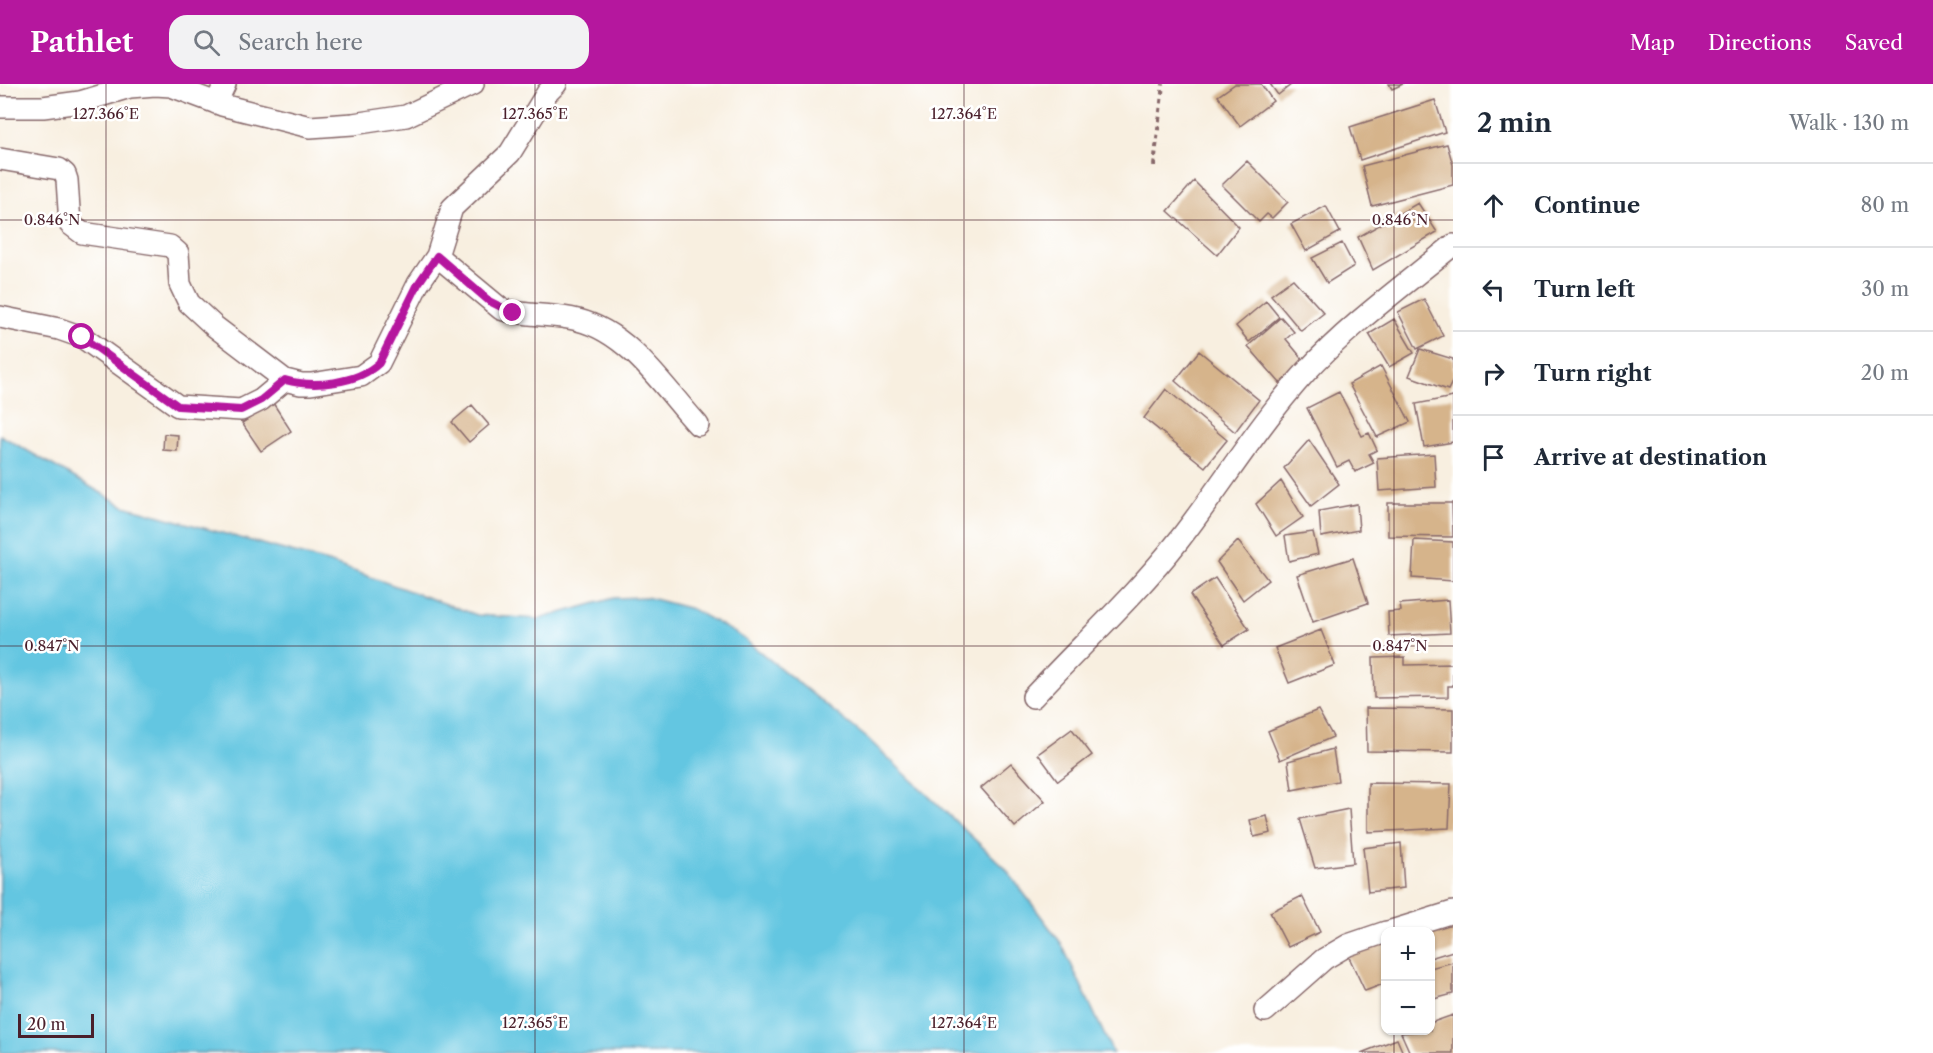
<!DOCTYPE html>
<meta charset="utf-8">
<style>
body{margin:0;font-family:"Libre Caslon Text",serif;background:#f2f2f3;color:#1f2937}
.controls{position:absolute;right:18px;bottom:18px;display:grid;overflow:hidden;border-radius:12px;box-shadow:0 2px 4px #0004}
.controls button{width:54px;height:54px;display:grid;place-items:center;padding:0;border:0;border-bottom:2px solid #e0e1e3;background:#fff;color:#1f2937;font:30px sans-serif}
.scale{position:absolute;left:18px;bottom:15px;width:76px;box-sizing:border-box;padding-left:6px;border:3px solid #4a1f2b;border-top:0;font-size:16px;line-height:21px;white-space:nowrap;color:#4a1f2b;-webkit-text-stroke:4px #fff;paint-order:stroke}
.stop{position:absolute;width:18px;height:18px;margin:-14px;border:4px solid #b5179e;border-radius:50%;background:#fff}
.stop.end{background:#b5179e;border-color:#fff;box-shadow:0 2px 6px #0008}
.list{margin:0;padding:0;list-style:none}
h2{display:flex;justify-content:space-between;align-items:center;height:78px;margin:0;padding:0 24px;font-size:26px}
h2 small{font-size:20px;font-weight:400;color:#747a83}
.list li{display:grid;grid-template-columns:39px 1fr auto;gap:18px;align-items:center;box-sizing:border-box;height:84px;padding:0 24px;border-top:2px solid #e0e1e3}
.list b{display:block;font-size:22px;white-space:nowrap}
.list em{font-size:20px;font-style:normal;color:#747a83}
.icon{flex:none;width:33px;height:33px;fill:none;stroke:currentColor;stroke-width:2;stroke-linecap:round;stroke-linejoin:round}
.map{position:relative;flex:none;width:1453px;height:969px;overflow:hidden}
header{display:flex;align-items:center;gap:36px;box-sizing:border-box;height:84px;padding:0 30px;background:#b5179e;color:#fff}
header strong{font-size:28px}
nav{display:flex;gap:33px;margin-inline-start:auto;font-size:21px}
.search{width:420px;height:54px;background:#f2f2f3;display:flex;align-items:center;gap:15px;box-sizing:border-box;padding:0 21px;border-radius:18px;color:#747a83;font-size:22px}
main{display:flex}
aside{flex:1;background:#fff}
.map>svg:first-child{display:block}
.water{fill:#63c6e1;stroke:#567286;stroke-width:1.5}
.building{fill:#d6b48b}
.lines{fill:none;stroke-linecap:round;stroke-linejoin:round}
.minor-casing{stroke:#87686a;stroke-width:24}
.path{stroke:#87686a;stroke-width:4;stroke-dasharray:4.5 4.5;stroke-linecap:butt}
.minor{stroke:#fff;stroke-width:21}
.route{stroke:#b5179e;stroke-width:8}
.ticks{fill:none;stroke:#4a1f2b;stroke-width:1.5;stroke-opacity:0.45}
.ticks-label{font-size:15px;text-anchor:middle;fill:#4a1f2b;stroke:#fff;stroke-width:5;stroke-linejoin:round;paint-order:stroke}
</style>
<header>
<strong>Pathlet</strong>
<div class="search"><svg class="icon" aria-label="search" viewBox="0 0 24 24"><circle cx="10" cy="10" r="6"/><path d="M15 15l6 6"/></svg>Search here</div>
<nav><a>Map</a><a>Directions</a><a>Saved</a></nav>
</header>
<main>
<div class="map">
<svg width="1453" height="969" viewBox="0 0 1453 969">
<rect width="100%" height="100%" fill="#fff"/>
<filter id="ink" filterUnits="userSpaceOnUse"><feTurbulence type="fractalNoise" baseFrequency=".0167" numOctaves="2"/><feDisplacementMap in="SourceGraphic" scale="12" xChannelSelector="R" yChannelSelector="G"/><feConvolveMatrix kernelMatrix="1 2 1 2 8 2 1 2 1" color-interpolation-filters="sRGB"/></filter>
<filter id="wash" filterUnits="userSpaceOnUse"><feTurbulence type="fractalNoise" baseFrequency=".008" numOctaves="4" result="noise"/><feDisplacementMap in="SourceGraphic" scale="24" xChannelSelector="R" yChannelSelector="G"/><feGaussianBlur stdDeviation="1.35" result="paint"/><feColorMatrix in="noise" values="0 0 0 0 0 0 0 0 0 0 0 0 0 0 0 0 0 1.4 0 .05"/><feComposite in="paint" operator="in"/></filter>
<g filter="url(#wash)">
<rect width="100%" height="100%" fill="#f8efe0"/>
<!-- water -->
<path class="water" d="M0,351l124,71 207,57 146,52 62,4 75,-21 32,-1 46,12 47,26 128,103 138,130 56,75 52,110h-1113z"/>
<g id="blocks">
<!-- building -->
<path class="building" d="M1235,0h26l12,17 -33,25 -22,-30z
M1270,0h22l-14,11z
M1389,0h14l-11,5z
M1435,16l10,32 -85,28 -10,-33z
M1447,60l6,21v20l-81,21 -10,-40z
M1247,77l41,41 -16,16 -5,-4 -8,8 -37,-37z
M1194,97l45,46 -22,28 -49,-44z
M1418,119l19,29 -64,38 -15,-33z
M1326,122l14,26 -34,19 -15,-27z
M1342,159l12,23 -27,17 -15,-25z
M1293,195l31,34 -23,18 -30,-36z
M1424,215l19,37 -26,13 -19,-37z
M1266,217l13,16 -30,25 -13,-16z
M1281,233l13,15 -8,7 19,23 -25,21 -32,-37z
M1394,235l20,34 -25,14 -20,-33z
M1420,265l33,10v21l-5,10 -39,-14z
M1199,267l60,49 -24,32 -60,-51z
M1381,282l29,56 -33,15 -28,-53z
M1166,305l61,51 -22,27 -61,-49z
M1339,308l23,44 7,-3 8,17 -8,4 5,9 -19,9 -6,-11 -12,6 -30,-59z
M1453,313v45l-29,5 -8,-43z
M273,319l18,28 -30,20 -19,-28z
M472,321l17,20 -20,17 -17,-20z
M164,350l14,1 -1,16 -14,-1z
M1309,356l30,44 -28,22 -27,-38z
M1434,370l2,33 -57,4 -2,-33z
M1281,397l22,36 -27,19 -20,-32z
M1388,419h64l1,34 -65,-1z
M1357,420l2,26 -38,7 -2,-26z
M1313,448l5,22 -29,7 -4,-25z
M1414,456l39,2v39l-41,-3z
M1238,457l30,39 -25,20 -26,-38z
M1353,474l15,45 -55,19 -16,-47z
M1215,494l34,51 -25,16 -34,-50z
M1448,516l2,33 -61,3 -1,-24 13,-1 -1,-7z
M1321,546l14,35 -46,18 -14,-35z
M1405,573v8l48,-1v22h-5v11l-74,1 -1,-40z
M1366,624l87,1v43l-86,-1z
M1318,626l15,27 -53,23 -12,-29z
M1072,645l20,26 -34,26 -20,-27z
M1333,665l5,32 -46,9 -4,-29z
M1011,679l34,38 -30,26 -34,-39z
M1368,699l83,1 -2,44 -81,4z
M1349,725l4,54 -38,5 -15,-49z
M1267,732l4,17 -17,4 -4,-17z
M1401,759l3,45 -36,4 -5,-44z
M1302,812l18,36 -32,15 -18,-35z
M1453,830v37l-23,7v-26h-12z
M1386,855v44l-21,8 -18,-38z
M1453,878v32l-23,6v-32z
M1453,931v38h-43l-9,-20 29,-3v-7z
M1397,955l6,14h-42z"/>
</g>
</g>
<g filter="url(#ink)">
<use href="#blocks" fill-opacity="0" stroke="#87686a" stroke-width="1.5"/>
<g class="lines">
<defs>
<path id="minor" d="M216,19l9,-19
M0,23h43l37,-5 50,-15 25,-2 16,1 51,19 88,22 43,-3 53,-8 67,-32
M0,75l59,10 6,5 2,6 3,44 12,9 88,13 8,7 2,31 9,19 25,23 71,54 16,4h10l50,-8 18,-13 39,-79 19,-28 15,-48 58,-55 37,-60 9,-9
M437,172l64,53c25,8 52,4 77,11 52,13 86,68 120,105
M0,233l59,12 23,8 96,69 63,4 20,-10 24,-20
M1033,613c49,-53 102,-101 146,-157 43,-55 79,-115 126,-167 44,-48 98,-87 148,-128
M1388,848l65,-20
M1265,927l59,-52 24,-14 38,-13"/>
</defs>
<!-- minor casing -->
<use href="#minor" class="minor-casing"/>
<!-- path -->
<path class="path" d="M1154,82l9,-82"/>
<!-- minor -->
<use href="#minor" class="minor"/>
</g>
</g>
<g class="lines" filter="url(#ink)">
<!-- route -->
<path class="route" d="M82,253l96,69 63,4 20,-10 24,-20c28,8 72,4 94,-17l39,-79 19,-28 52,45 24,12"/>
</g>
<!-- ticks -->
<path class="ticks" d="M106,0v969M535,0v969M964,0v969M1394,0v848M0,136h1453M0,562h1453M1394,946v23"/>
<g class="ticks-label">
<text x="106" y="35">127.366°E</text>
<text x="535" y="35">127.365°E</text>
<text x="964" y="35">127.364°E</text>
<text x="1400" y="141">0.846°N</text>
<text x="52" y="141">0.846°N</text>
<text x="1400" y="567">0.847°N</text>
<text x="52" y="567">0.847°N</text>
<text x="535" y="944">127.365°E</text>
<text x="964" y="944">127.364°E</text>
</g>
</svg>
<div class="controls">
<button>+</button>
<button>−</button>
</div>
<div class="scale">20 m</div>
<div class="stop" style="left:82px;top:253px"></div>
<div class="stop end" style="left:513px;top:229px"></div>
</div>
<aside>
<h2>2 min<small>Walk · 130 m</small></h2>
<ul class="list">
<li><svg class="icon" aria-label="ahead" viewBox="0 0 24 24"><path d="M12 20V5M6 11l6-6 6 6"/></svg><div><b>Continue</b></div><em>80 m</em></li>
<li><svg class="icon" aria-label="left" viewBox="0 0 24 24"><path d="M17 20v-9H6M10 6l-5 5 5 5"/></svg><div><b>Turn left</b></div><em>30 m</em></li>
<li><svg class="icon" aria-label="right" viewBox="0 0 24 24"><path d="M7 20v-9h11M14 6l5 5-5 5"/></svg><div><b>Turn right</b></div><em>20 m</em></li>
<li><svg class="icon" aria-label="arrive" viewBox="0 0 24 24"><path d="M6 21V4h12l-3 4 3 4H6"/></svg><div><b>Arrive at destination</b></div></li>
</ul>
</aside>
</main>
